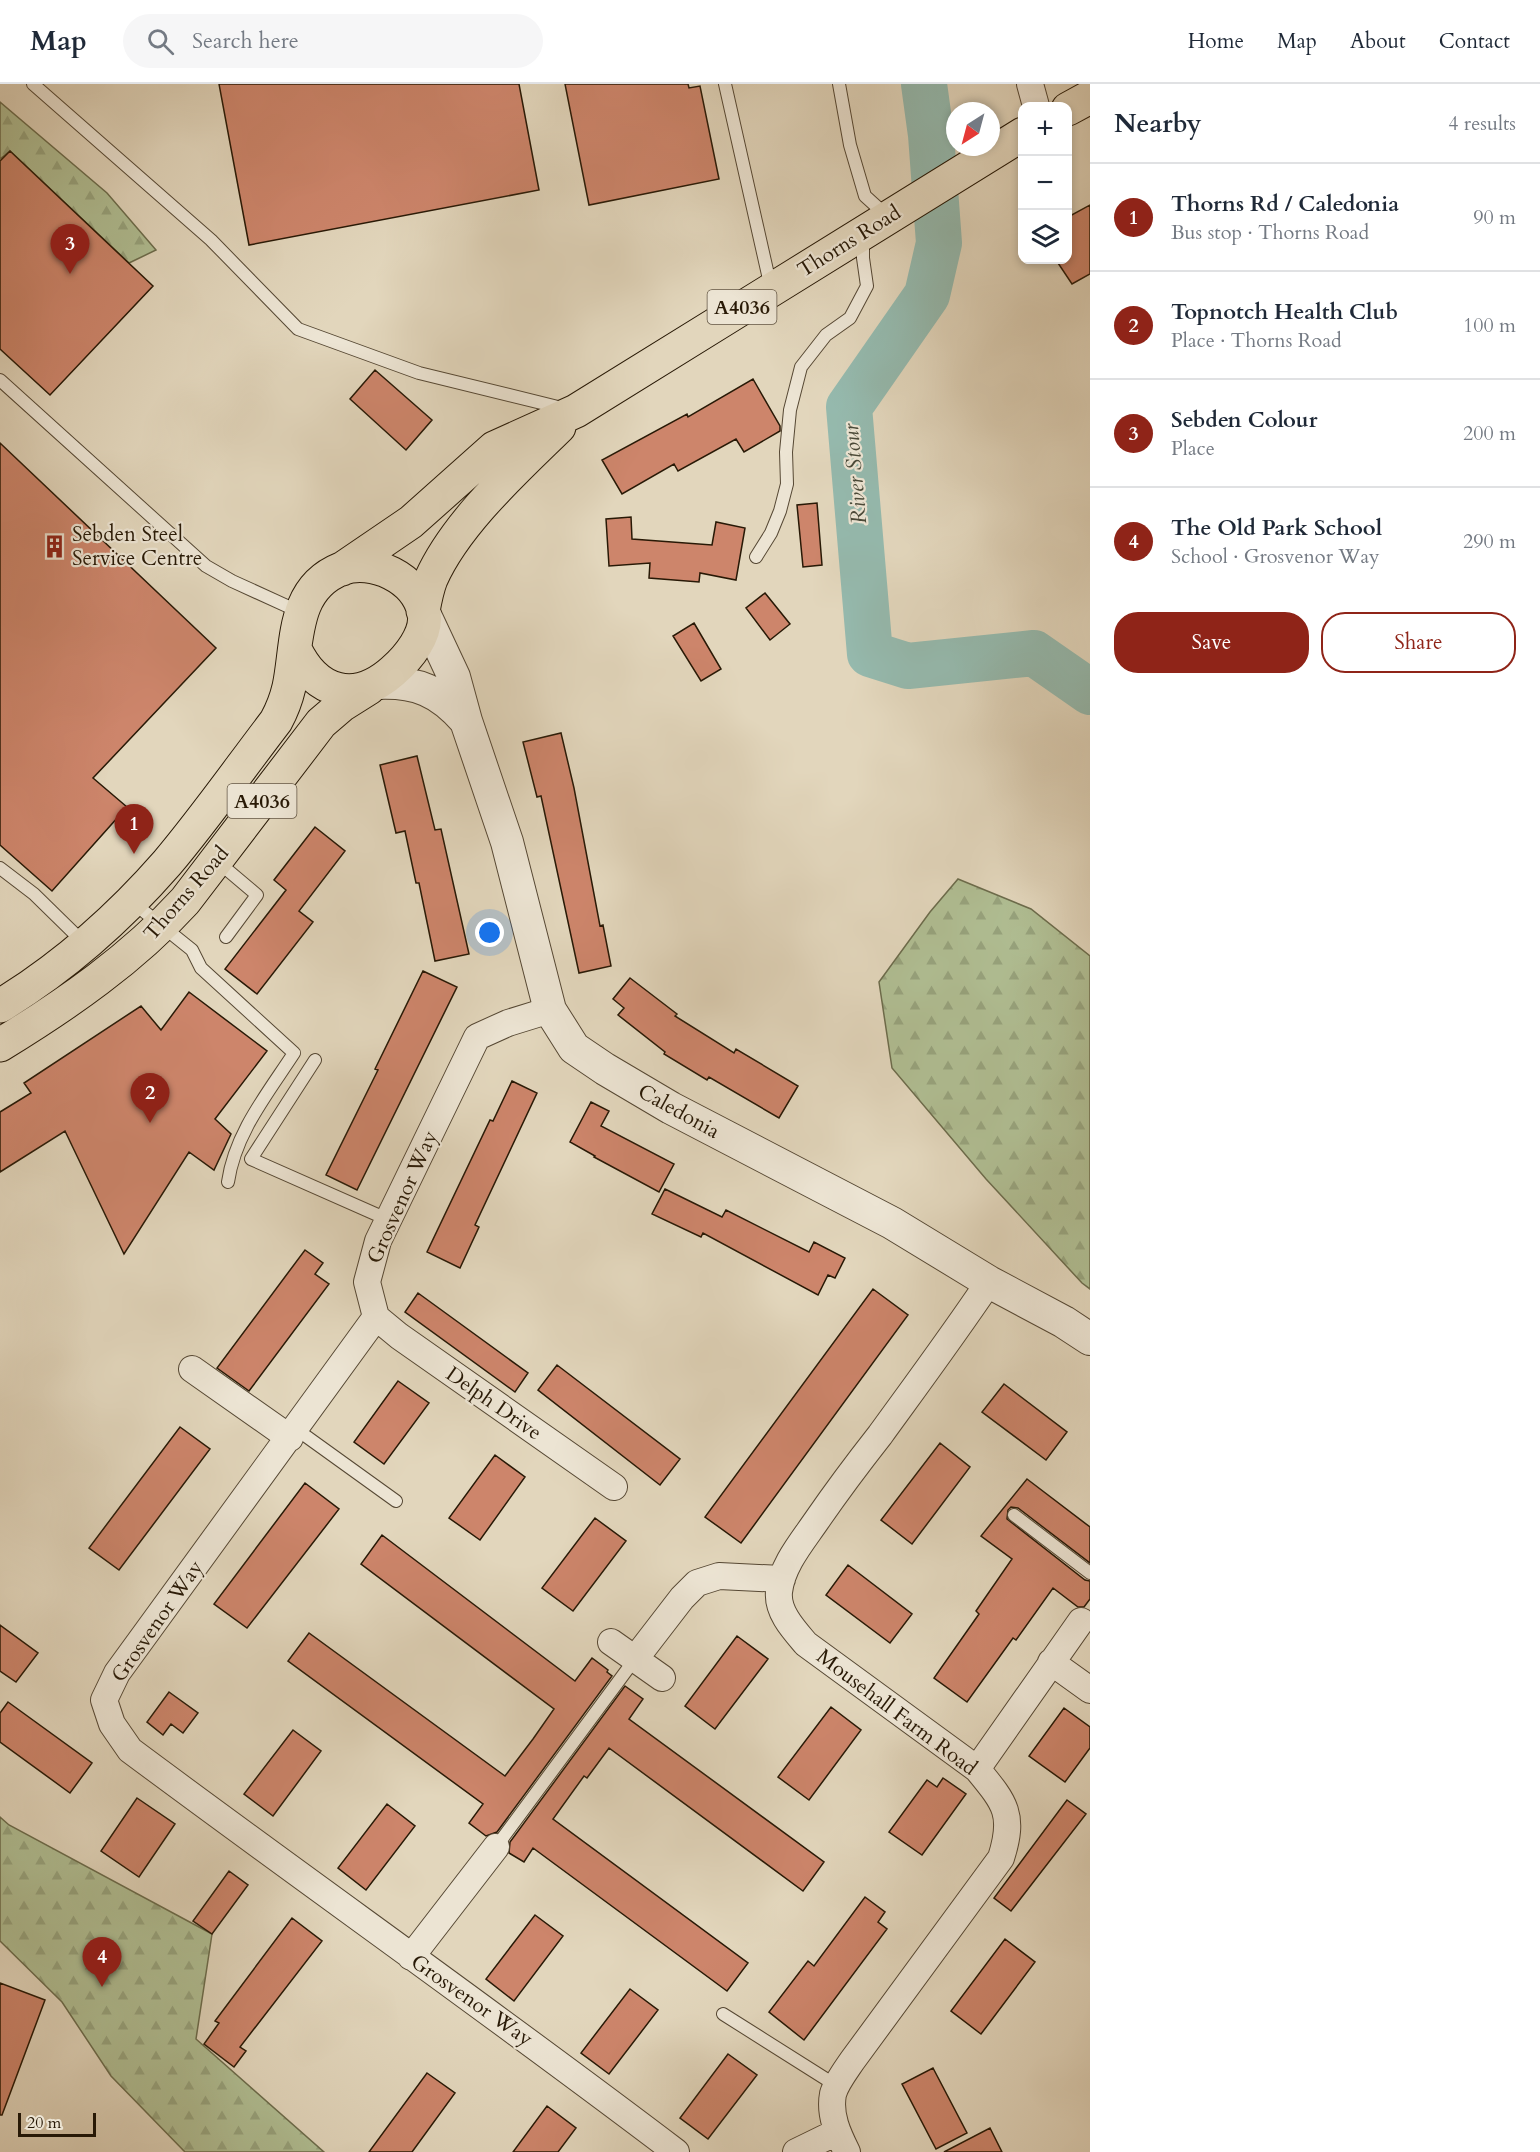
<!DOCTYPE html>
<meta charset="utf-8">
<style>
body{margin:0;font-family:Cardo,serif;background:#f6f6f7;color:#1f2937}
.controls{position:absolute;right:18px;top:18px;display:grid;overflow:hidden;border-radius:12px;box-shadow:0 3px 9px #0003}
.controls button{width:54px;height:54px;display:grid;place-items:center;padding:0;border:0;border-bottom:2px solid #e0e1e3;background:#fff;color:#1f2937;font:30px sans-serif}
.compass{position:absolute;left:946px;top:18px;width:54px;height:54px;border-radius:50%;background:#fff;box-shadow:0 3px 9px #0003;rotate:216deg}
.scale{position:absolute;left:18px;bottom:15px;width:78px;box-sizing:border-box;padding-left:6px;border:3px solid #281906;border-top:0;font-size:16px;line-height:21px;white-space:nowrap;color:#281906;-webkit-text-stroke:4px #ece4d3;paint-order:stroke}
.you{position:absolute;left:490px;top:849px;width:21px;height:21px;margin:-15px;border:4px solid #fff;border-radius:50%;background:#1a73e8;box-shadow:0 0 0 9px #1a73e833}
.badge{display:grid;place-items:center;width:39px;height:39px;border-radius:50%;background:#8f2418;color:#fff;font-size:20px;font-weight:700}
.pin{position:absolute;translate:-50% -50px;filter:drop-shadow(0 2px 3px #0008)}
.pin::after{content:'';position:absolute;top:32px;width:21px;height:18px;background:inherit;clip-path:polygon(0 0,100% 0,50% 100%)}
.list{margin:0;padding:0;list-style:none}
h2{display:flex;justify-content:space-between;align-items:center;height:78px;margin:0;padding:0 24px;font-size:26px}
h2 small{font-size:20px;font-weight:400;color:#747a83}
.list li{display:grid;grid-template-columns:39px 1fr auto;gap:18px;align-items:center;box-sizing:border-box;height:108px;padding:0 24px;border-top:2px solid #e0e1e3}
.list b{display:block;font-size:22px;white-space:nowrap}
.list p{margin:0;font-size:20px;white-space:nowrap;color:#747a83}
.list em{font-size:20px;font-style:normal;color:#747a83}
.actions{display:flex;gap:12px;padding:18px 24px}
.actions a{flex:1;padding:14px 0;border:2px solid #8f2418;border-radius:24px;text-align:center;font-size:21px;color:#8f2418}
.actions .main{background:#8f2418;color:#fff}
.icon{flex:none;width:33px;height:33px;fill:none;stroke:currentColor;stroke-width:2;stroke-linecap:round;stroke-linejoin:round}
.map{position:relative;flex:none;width:1090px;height:2068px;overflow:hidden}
header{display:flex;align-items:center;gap:36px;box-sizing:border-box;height:84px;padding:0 30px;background:#fff;border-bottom:2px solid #e0e1e3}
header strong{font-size:28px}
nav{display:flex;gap:33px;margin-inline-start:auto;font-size:21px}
.search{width:420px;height:54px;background:#f6f6f7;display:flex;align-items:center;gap:15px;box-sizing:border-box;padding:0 21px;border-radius:33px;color:#747a83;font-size:22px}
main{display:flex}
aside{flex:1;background:#fff}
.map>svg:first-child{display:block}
.forest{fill:url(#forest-firs);stroke:#6c6c4c;stroke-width:1.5}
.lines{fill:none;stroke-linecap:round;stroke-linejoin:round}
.river{stroke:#95b9ad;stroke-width:46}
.building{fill:#cd856b;stroke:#281906;stroke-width:1.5}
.service-casing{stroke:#564834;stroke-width:14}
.minor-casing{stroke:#564834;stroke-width:28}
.tertiary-casing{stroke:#564834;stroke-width:34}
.trunk-casing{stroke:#281906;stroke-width:35}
.service{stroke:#ece4d3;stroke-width:12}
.minor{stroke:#ece4d3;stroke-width:26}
.tertiary{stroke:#ece4d3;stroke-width:32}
.trunk{stroke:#e2d6bc;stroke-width:33}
.labels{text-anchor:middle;stroke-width:4.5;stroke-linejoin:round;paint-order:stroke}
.shield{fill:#ece4d3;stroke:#635644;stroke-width:1.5}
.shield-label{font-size:20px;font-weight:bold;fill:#281906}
.street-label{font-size:21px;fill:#281906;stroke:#ece4d3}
.poi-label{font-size:21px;fill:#281906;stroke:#ece4d3;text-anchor:start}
.water-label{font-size:22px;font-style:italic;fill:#494938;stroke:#ece4d3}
</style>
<header>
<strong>Map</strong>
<div class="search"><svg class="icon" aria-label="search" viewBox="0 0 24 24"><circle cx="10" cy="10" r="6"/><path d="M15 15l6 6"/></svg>Search here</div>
<nav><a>Home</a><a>Map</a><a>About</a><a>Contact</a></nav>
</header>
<main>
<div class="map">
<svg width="1090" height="2068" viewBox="0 0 1090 2068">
<defs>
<pattern id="forest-firs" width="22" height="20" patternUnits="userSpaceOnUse" patternTransform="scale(1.5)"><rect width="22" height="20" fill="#b0be93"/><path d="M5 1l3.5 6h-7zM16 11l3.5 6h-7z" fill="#97a37d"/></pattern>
</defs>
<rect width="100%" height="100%" fill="#e2d6bc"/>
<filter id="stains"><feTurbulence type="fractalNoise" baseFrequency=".00333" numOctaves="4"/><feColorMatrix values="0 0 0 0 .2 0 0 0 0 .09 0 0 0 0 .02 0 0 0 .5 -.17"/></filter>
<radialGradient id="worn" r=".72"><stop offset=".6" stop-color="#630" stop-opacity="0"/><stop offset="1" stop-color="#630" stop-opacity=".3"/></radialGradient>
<!-- forest -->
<path class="forest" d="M0,18l107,91 49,57 -27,13 -119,-112 -10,8z
M958,795l73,30 59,47v333l-8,-6 -96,-104 -94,-111 -13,-86 51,-70z
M0,1733l9,8 203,109 -16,105 128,113h-139l-74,-76 -49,-74 -62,-61z"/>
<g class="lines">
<!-- river -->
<path class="river" d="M924,0l7,51 8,108 -12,52 -78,112 21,247 38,12 126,-13 56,39"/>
</g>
<!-- building -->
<path class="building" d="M219,0h300l20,106 -290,55z
M565,0h123l1,4 11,-2 19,93 -130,26z
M10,67l143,135 -103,109 -50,-46v-188z
M1090,121v69l-18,10 -16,-24h12v-43z
M375,286l57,50 -26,30 -56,-51z
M753,295l27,47v5l-36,21 -8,-13 -58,32 -4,-7 -52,30 -20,-34 85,-46 1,3z
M0,359l216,205 -123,130 34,29 -75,84 -52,-46z
M817,419l5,62 -19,2 -6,-62z
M631,433l1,22 80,6 4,-23 29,6 -9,52 -36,-7 -1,9 -50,-4 1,-15 -41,3 -3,-47z
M765,509l25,31 -20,16 -24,-32z
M694,539l27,46 -20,12 -28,-45z
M561,649l13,55 26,138 3,-1 8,41 -32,7 -38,-177 -4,1 -14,-55z
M417,672l18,74 6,-1 28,125 -34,7 -16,-78h-3l-11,-52 -9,2 -16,-68z
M315,743l30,24 -46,60 14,11 -56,72 -32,-25 61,-79 -12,-10z
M423,887l34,16 -100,203 -31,-15 52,-105 -3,-1z
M630,894l47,36 -2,2 59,37 2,-4 62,37 -19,32 -70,-41 -2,3 -43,-26 1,-2 -47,-37 6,-7 -11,-9z
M189,908l78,59 -52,68 16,15 -17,36 -25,-18 -65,102 -59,-123 -65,41v-60l31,-19 -7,-10 117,-77 20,24z
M512,997l25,12 -62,132 4,2 -19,41 -33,-16 63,-132 3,1z
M591,1018l18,9 -8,15 73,38 -15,28 -65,-35 1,-1 -25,-14z
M665,1105l57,28 4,-7 83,42 5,-10 31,16 -10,20 -7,-3 -10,20 -115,-62 -2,4 -49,-23z
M305,1166l18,13 -8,11 14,10 -80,107 -32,-23z
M873,1205l35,26 -167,228 -36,-26z
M418,1209l110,80 -13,19 -110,-80z
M557,1281l123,94 -20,26 -122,-95z
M398,1297l31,22 -45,61 -30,-22z
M1004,1300l63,48 -21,28 -64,-48z
M180,1343l30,22 -91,121 -30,-22z
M940,1359l30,24 -58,77 -31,-24z
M495,1371l30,22 -45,63 -31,-22z
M1027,1395l63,48v36l-72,-55 -7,-1 -3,3 -1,9 78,61 5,1v18l-6,8h-6l-25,-19 -37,52 -3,-2 -46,64 -33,-24 45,-64 -3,-3 36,-52 -31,-23z
M305,1399l34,26 -92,119 -33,-24z
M595,1434l31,23 -53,70 -31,-23z
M382,1451l193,146 17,-23 16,12 -1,2 5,4 -115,156 -11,4 -17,-13 14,-19 -195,-143 21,-28 196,143 28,-37 21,-30 -193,-145z
M848,1481l64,49 -22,29 -64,-48z
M0,1541l38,28 -22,29 -16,-11z
M737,1552l31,23 -53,70 -30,-23z
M625,1602l18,13 -14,20 195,143 -21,29 -194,-143 -22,30 -3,-2 -31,43 195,144 -21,28 -194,-143 -9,14 -15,-9 1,-11z
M169,1608l29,21 -15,20 -12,-9 -8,11 -16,-13z
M8,1618l84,61 -22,30 -70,-51v-29z
M831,1623l30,23 -52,70 -31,-23z
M1064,1624l26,19v21l-25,34 -36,-26z
M293,1646l28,21 -48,65 -29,-22z
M943,1694l23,16 -44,61 -33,-23 38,-52 10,7z
M137,1714l38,26 -36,53 -38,-26z
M1067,1716l19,14 -75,97 -17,-13z
M387,1720l28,22 -49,64 -28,-22z
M229,1787l19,14 -36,49 -19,-13z
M865,1813l20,15 -7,10 9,7 -83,111 -35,-28 39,-51 6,5z
M535,1831l28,21 -49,65 -28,-22z
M292,1834l30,23 -82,106 6,4 -12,16 -30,-23 15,-21 -4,-2z
M1005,1855l30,23 -54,72 -30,-23z
M0,1899l45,17 -43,115h-2z
M630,1905l28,21 -49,64 -28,-21z
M728,1970l29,21 -49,64 -28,-21z
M933,1984l34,65 -31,16 -34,-65z
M427,1989l28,20 -43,59h-43z
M547,2022l29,22 -18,24h-45z
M990,2044l12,24h-58z"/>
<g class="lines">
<defs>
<path id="service" d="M33,0l178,156 87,89 121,44 147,36
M725,0l46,204
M839,0l11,61 15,51 22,20
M0,296l206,186 26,15 68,31
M756,473l15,-24 9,-22 7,-27 -1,-32 4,-42 11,-43 25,-32 24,-17 17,-32 -4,-28v-19
M218,778l39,33 -31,42
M0,784l34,26 50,49
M131,817l61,49 9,18 93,85c-26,40 -59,80 -66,129
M315,976l-64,99 138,61
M296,1345l100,72
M1014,1431l76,58
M496,1763l139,-188
M723,1930l114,72"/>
<path id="minor" d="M1030,0l6,22
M376,1233l-259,356 -13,27 8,24 18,26c181,135 366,265 546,402
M376,1233l-9,-35 11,-41 99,-204 31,-14 42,-13
M376,1233l23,19 215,151
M192,1285l98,69
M611,1558l51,36
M635,1575l47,-61 15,-15 22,-7 63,3
M1051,1578l39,28
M977,1685l104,-148
M411,1873l85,-110
M796,2068l41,-20
M847,2068c-9,-18 -18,-37 -14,-58 3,-11 13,-24 19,-33l149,-203c14,-44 4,-55 -24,-89l-171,-125c-12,-14 -29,-32 -27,-52 3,-27 23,-50 38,-72 20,-29 41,-57 63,-85 37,-51 74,-101 109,-153"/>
<path id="tertiary" d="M424,529l30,64 12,44 41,121 43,168 24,38 31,21 66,39 221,115 97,59 75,40 26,17
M377,599c39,-2 63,8 89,38"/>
<path id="trunk" d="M1068,25l22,-12
M342,485l69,-47 83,-74 82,-37 447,-277
M423,527c2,-11 4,-22 8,-32 25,-56 84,-109 128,-152
M0,922c62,-38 119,-88 167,-143 38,-45 73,-95 109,-142 6,-11 10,-21 13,-34 9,-42 2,-98 52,-118 31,-12 76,9 83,44 4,21 -16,45 -31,58 -38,34 -77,22 -98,-22
M0,961c67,-41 132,-86 185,-144l136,-178 21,-18 27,-17"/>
</defs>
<!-- service casing -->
<use href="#service" class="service-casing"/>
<!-- minor casing -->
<use href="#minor" class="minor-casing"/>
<!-- tertiary casing -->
<use href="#tertiary" class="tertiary-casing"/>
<!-- trunk casing -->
<use href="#trunk" class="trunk-casing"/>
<!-- service -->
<use href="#service" class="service"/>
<!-- minor -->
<use href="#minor" class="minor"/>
<!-- tertiary -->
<use href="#tertiary" class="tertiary"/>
<!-- trunk -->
<use href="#trunk" class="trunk"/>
</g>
<!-- icons -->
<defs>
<symbol id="building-bare" viewBox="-9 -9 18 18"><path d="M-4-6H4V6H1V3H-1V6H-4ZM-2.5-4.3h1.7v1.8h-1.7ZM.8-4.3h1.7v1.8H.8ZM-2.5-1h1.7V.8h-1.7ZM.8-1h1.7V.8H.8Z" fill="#8f2418" stroke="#ece4d3" stroke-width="2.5" paint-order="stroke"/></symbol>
</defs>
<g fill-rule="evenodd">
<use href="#building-bare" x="38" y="446" width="33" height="33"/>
</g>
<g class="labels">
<!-- shield labels -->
<g class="shield">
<rect x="707.5" y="206" width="69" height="34" rx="4.5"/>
<rect x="227.5" y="700" width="69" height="34" rx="4.5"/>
</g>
<g class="shield-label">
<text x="742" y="230">A4036</text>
<text x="262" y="724">A4036</text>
</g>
<!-- street labels -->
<g class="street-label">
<text transform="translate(849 157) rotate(-32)" y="7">Thorns Road</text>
<text transform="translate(186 809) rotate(-49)" y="7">Thorns Road</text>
<text transform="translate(679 1027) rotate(29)" y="7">Caledonia</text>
<text transform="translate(402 1113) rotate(-66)" y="7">Grosvenor Way</text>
<text transform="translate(494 1319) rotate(35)" y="7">Delph Drive</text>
<text transform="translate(157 1537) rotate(-55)" y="7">Grosvenor Way</text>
<text transform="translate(897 1628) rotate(37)" y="7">Mousehall Farm Road</text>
<text transform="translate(472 1916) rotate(35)" y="7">Grosvenor Way</text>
</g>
<!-- poi labels -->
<g class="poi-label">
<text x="72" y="457">Sebden Steel<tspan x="72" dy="24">Service Centre</tspan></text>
</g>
<!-- water labels -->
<g class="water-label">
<text transform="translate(854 390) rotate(-95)" y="8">River Stour</text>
</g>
</g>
<rect width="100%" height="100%" filter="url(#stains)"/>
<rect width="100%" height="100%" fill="url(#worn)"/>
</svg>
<div class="controls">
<button>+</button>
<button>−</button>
<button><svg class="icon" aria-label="layers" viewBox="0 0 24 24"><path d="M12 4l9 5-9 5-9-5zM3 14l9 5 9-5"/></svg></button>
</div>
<svg class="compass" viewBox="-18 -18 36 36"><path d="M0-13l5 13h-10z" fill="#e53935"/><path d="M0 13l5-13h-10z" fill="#747a83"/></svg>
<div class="scale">20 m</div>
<div class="you"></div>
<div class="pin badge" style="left:134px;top:770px">1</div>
<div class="pin badge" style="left:150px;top:1039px">2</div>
<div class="pin badge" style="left:70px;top:190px">3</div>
<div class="pin badge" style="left:102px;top:1903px">4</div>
</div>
<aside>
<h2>Nearby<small>4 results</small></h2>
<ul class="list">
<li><span class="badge">1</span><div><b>Thorns Rd / Caledonia</b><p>Bus stop · Thorns Road</p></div><em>90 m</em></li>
<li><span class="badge">2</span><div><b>Topnotch Health Club</b><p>Place · Thorns Road</p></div><em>100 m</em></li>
<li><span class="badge">3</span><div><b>Sebden Colour</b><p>Place</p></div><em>200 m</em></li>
<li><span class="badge">4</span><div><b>The Old Park School</b><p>School · Grosvenor Way</p></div><em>290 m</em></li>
</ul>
<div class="actions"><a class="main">Save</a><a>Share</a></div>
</aside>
</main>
